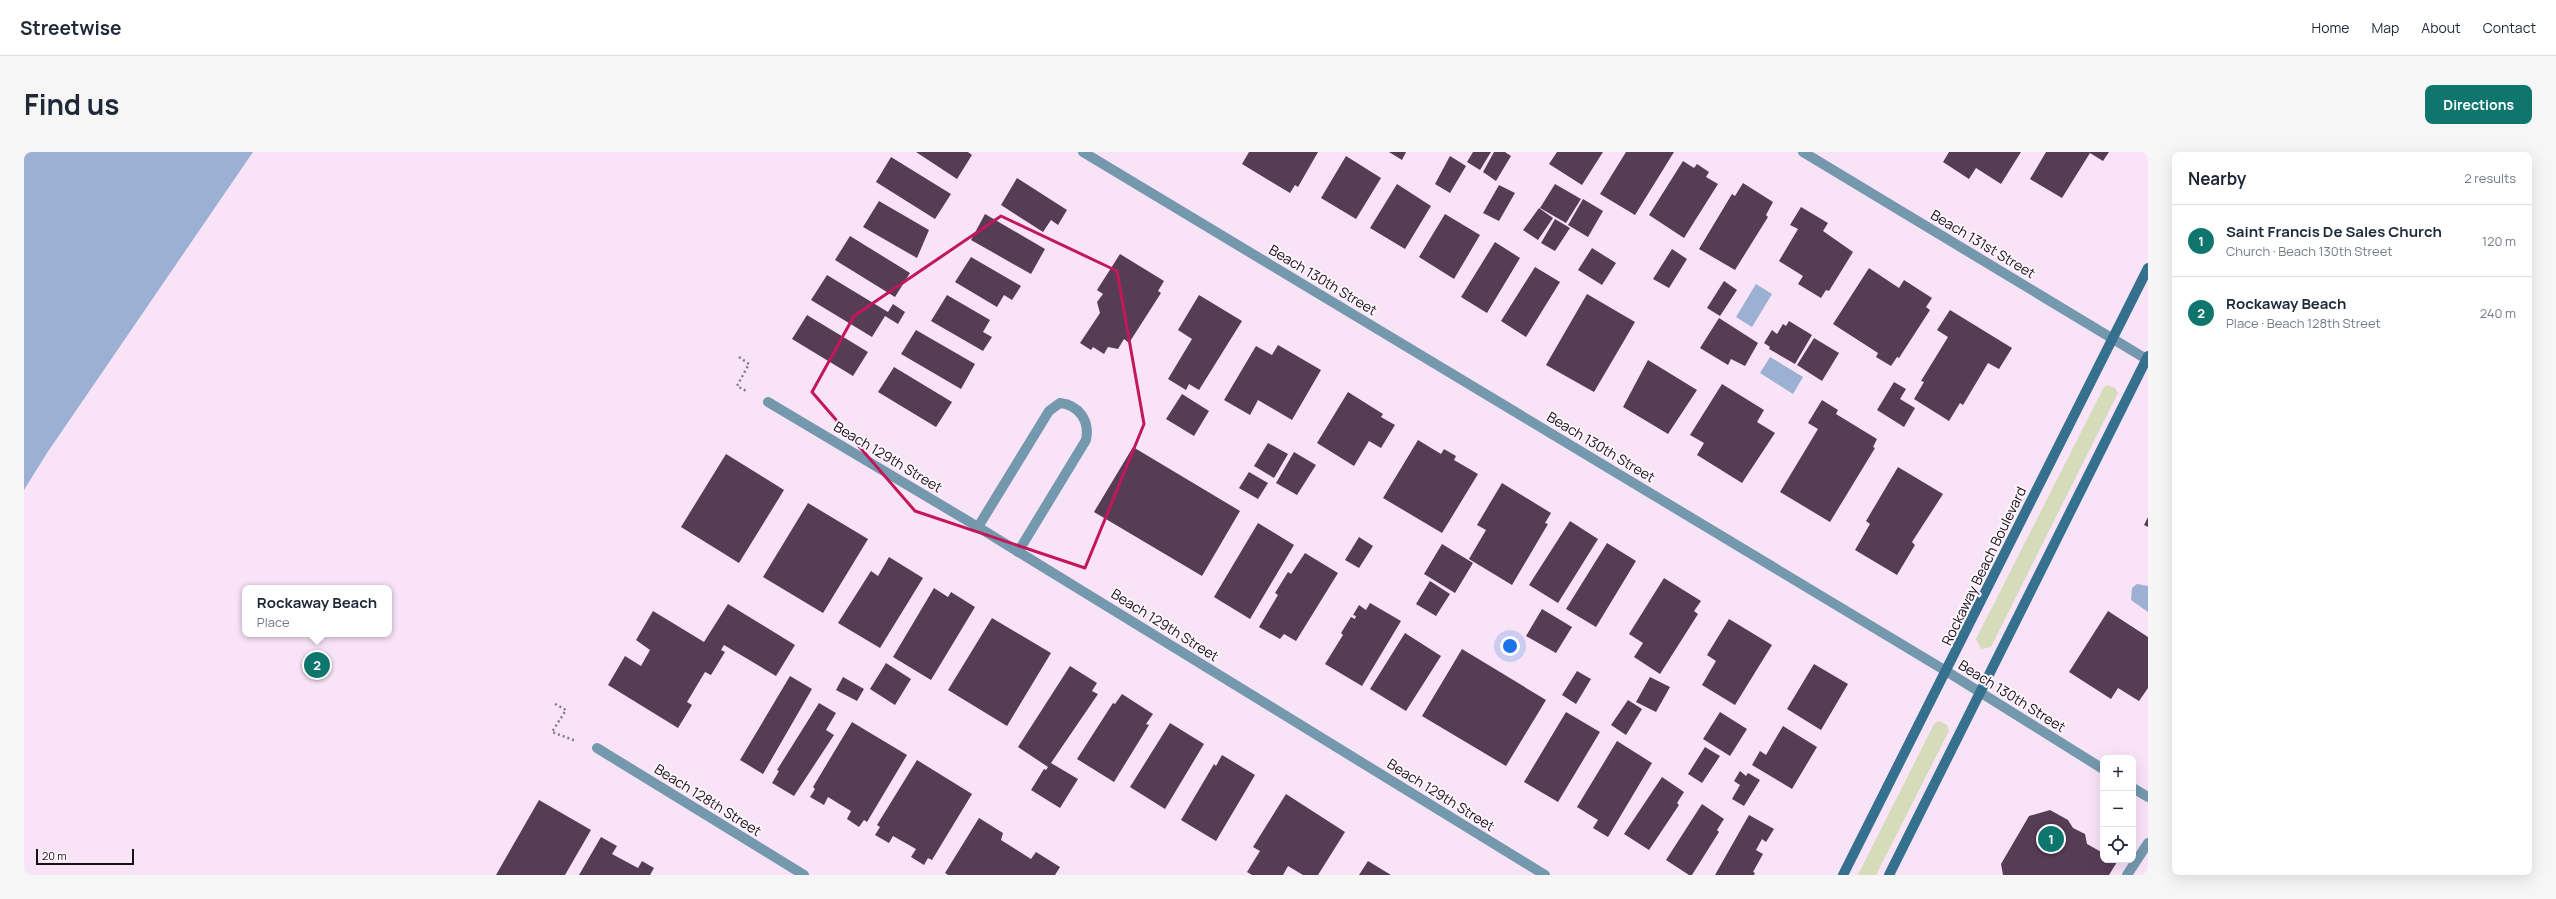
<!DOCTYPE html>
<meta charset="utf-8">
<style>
body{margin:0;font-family:Manrope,sans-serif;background:#f6f6f7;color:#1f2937}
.controls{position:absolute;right:12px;bottom:12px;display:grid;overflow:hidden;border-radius:8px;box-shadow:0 4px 16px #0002}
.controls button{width:36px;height:36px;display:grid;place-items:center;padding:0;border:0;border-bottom:1px solid #e0e1e3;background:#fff;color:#1f2937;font:20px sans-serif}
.scale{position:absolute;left:12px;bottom:10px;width:98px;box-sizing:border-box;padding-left:4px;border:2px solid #171016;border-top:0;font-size:11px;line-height:14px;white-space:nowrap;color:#171016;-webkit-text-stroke:3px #fef5fd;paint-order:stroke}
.you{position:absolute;left:1486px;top:494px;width:14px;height:14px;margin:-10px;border:3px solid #fff;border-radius:50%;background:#1a73e8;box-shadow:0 0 0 6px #1a73e833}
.badge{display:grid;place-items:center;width:26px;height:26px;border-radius:50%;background:#0f766e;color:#fff;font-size:13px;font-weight:700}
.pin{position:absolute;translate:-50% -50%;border:2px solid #fff;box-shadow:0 1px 4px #0006}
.popup{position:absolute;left:218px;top:433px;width:150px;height:52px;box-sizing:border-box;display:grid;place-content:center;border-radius:8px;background:#fff;filter:drop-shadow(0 1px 3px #0005);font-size:13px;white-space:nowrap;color:#747a83}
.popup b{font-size:15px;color:#1f2937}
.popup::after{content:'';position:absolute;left:50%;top:100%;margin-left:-8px;border:8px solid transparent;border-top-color:#fff}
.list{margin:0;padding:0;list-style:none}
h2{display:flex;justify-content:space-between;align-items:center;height:52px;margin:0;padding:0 16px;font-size:17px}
h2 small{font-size:13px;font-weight:400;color:#747a83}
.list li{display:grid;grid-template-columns:26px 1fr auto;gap:12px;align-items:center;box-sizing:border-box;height:72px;padding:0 16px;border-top:1px solid #e0e1e3}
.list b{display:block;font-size:15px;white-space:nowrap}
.list p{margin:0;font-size:13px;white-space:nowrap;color:#747a83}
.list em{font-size:13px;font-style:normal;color:#747a83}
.icon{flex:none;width:22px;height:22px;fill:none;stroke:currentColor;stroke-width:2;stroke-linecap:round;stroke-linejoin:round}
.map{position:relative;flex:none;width:2124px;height:723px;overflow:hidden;border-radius:8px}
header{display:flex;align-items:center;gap:24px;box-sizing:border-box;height:56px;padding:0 20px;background:#fff;border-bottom:1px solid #e0e1e3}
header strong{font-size:19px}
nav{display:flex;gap:22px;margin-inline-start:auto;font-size:14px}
.intro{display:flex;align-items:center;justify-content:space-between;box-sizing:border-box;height:96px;padding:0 24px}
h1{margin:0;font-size:28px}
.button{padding:10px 18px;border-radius:8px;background:#0f766e;color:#fff;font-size:14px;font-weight:700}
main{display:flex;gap:24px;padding:0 24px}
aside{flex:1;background:#fff;border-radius:8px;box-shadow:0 4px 16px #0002}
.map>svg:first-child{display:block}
.green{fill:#d6dbba}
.water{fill:#9bb0d2}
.building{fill:#573c55}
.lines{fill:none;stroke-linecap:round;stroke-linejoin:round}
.path{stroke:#877986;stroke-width:2.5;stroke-dasharray:2 3;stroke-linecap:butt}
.lane{stroke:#7498ae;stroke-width:10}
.street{stroke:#7498ae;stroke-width:10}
.secondary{stroke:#35708f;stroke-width:10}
.marked{fill:none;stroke:#c2185b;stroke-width:3;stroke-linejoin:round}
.labels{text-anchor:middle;stroke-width:4;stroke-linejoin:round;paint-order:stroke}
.street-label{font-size:14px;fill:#171016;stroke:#fef5fd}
</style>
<header>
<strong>Streetwise</strong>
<nav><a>Home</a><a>Map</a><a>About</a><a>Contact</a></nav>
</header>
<div class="intro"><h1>Find us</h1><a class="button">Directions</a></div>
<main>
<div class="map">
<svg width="2124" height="723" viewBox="0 0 2124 723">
<rect width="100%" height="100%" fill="#f9e3f7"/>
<!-- green -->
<path class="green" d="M2084,233l7,3 3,5 -127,254 -10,2 -5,-10 128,-252z
M1915,569l8,4 2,6 -73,144h-18l76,-151z"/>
<!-- water -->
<path class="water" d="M0,0h229l-206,301 -23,37z
M1732,132l16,10 -20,33 -16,-10z
M1746,205l33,20 -10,17 -33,-21z
M2113,432l11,2v26l-17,-12 1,-12z"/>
<!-- building -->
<path class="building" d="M892,0h52l4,3 -15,24z
M1225,0h69l-20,35 -3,-2 -5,8 -48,-29z
M1365,0h17l-4,8z
M1449,0h18l-11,18 -13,-8z
M1470,0h11l6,4 -15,25 -13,-9z
M1533,0h46l-21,33 -33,-21z
M1602,0h48l-39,63 -35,-21z
M1925,0h72l-20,32 -25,-16 -7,11 -26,-17z
M2022,0h63l-6,9 -13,-8 -28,45 -32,-19z
M1322,4l35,22 -25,41 -35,-21z
M1426,4l16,10 -16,27 -15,-9z
M867,5l60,37 -16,25 -59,-37z
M1659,9l11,7 3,-4 12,8 -3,5 12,7 -34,54 -35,-23z
M993,26l50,32 -9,15 -7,-5 -8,12 -42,-27z
M1719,31l30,19 -7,13 2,2 -33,53 -36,-21 33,-55 3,2z
M1373,32l34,22 -26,43 -35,-21z
M1531,32l26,15 -15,24 -26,-15z
M1475,33l16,8 -16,28 -16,-8z
M1559,47l20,12 -15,26 -20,-12z
M855,49l50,29 -12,28 -54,-31z
M1777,55l27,16 -5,8 30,21 -24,39 -3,-1 -5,8 -23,-14 5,-8 -24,-15 19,-32 -8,-4z
M1515,56l14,10 -15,22 -15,-10z
M961,62l60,35 -14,25 -60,-34z
M1421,62l35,21 -26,44 -35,-22z
M1531,67l15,9 -15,23 -14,-8z
M826,84l60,37 -15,24 -60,-37z
M1471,90l25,16 -33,55 -26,-16z
M1568,96l24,15 -14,22 -24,-15z
M1648,97l15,10 -18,29 -16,-9z
M1096,102l44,27 -6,10 3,2 -32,50 -5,-4 -6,10 -10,-2 -4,7 -11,-7 -2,3 -11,-7 20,-30 -3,-11 6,-8 -6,-4z
M947,105l50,29 -9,14 -8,-5 -7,12 -42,-25z
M1511,115l25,15 -34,55 -25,-16z
M1845,116l30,20 5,-8 28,18 -6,9 4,3 -31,48 -2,-1 -6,9 -15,-9 2,-4 -45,-29z
M803,123l61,37 5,-8 12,8 -7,12 -13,-8 -13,21 -61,-37z
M1700,129l13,9 -17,26 -13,-8z
M1563,142l48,28 -41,70 -48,-27z
M923,143l43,25 -7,12 9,5 -9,14 -52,-30z
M1175,143l43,26 -43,69 -10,-6 -3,6 -18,-11 24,-40 -14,-9z
M1926,158l62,38 -13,21 -11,-6 -25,42 -3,-2 -11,18 -35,-22 10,-17 -3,-1 27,-44 -11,-7z
M783,163l61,37 -15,24 -61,-37z
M1695,166l39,25 -13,23 -14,-7 -3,6 -28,-17z
M1765,169l23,14 -17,29 -26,-15 1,-2 -6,-4 8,-13 5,4 6,-10 3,2z
M892,178l59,34 -14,25 -60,-35z
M1790,186l25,15 -17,28 -25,-16z
M1254,193l43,25 -29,50 -34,-20 -8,15 -26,-15 32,-54 16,9z
M1624,208l49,30 -29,44 -45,-27z
M870,215l58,35 -16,25 -58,-35z
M1870,230l12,7 -6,10 15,9 -11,19 -27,-17z
M1698,232l42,26 -7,12 18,11 -33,50 -45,-28 7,-12 -14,-8z
M1324,240l35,22 -2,3 14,8 -14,23 -12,-7 -15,25 -37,-23z
M1158,242l27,17 -15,25 -28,-17z
M1798,248l16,10 -2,4 41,25 -4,8 2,1 -45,74 -50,-30 38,-63 -10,-6z
M1394,288l23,14 3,-5 12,7 -2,4 24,14 -36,59 -59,-35z
M1244,291l20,11 -14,24 -20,-12z
M1109,295l107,64 -38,65 -108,-64z
M1270,300l22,13 -19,30 -21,-12z
M702,302l58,36 -45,73 -58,-36z
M1874,315l45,27 -31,48 3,3 -18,30 -42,-25 15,-26 -4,-3z
M1225,320l19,11 -10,16 -19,-11z
M1478,331l49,30 -6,10 3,1 -36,61 -43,-26 17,-29 -9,-5z
M784,351l60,36 -45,74 -60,-36z
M2124,365v10l-4,-2z
M1546,369l28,18 -40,64 -29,-18z
M1234,371l36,22 -44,74 -36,-22z
M1335,385l14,9 -14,22 -14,-8z
M1583,391l29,18 -40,66 -30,-18z
M1418,392l31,19 -18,30 -31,-19z
M1281,401l33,20 -42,68 -12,-7 -4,5 -21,-12 19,-32 -3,-2 13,-21 3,2z
M865,405l34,21 -43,70 -42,-25 33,-52 7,5z
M1640,426l37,23 -7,10 4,3 -38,60 -26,-17 9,-14 -14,-9z
M1406,429l20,13 -14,22 -20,-12z
M910,436l14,9 3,-5 24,15 -44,73 -38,-23z
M1346,451l31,18 -39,65 -37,-22 18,-29 -2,-2 10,-16 4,2 1,-3 -3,-1 6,-10 7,5z
M704,452l67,41 -19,31 -52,-31 -3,5 4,2 -14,23 -6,-3 -18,30 5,3 -14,23 -70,-43 17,-29 16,10 9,-16 -14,-10 17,-29 51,31z
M1518,457l30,18 -16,26 -30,-17z
M2084,459l40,26v51l-9,13 -21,-13 -7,11 -42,-27z
M968,466l59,35 -44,73 -59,-36z
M1705,467l43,26 -37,60 -33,-20 14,-24 -9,-6z
M1381,481l36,23 -35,55 -36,-22z
M1438,497l84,51 -40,66 -84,-50z
M862,511l25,16 -16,26 -25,-16z
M1790,512l34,20 -27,46 -34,-21z
M1046,514l27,17 -5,8 6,3 -47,69 27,16 -18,29 -29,-18 13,-21 2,1 2,-3 -30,-20z
M1553,519l14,8 -15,25 -14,-9z
M766,524l22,13 -49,85 -23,-14z
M819,525l21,12 -7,12 -21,-11z
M1626,525l20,10 -14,25 -20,-10z
M1098,542l31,20 -7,10 3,1 -35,57 -37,-23 36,-56 2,1z
M1604,548l14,9 -16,26 -15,-10z
M795,551l17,10 -10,17 8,5 -40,61 -22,-13 7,-12 -2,-1z
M1542,560l34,20 -42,70 -34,-20z
M1696,560l27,17 -17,27 -27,-17z
M828,570l55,33 -40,67 -3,-2 -5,7 -12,-8 4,-8 -10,-6 -13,-8 -4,8 -14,-8 5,-8 -2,-2z
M1146,571l34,21 -39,65 -35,-22z
M1759,574l34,21 -25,42 -40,-24 8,-14 6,4z
M1593,589l35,22 -44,74 -15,-9 5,-8 -21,-13z
M1681,595l15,9 -18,27 -14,-9z
M1198,603l33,20 -39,66 -35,-21 33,-56 2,2z
M893,608l55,34 -40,66 -4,-2 -4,7 -13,-8 5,-8 -23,-13 -4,7 -14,-8 5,-8 -3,-2z
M1716,619l6,5 2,-3 12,7 -16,26 -12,-7 8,-14 -6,-4z
M1638,625l22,15 -7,11 2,2 -30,45 -25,-16z
M1262,642l59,38 -27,43h-15l-15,-9 -5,9h-31l-5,-3 13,-21 -7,-4z
M515,648l52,30 -26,45h-69z
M1678,652l22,15 -7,11 2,2 -27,43h-3l-23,-15z
M2026,658l18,10 5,8 12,6 2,10 16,9v7l14,2 -8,13h-106l-2,-11 28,-48z
M1725,663l25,14 -8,13 -4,-3 -6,11 7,4 -10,18 2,1 -1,2h-39z
M955,666l24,15 -2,7 30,19 5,-7 24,15 -5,8h-107l-3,-2z
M577,685l16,9 -5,8 26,14 4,-7 12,7 -4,7h-71z
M1344,709l23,14h-32z"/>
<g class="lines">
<!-- path -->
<path class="path" d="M715,205l10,7 -12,22 11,6
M531,552l11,6 -14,22 24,9"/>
<!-- lane -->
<path class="lane" d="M954,375l71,-116 11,-8c19,2 30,18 26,37l-68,112
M2103,723l21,-32"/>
<!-- street -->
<path class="street" d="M1059,0l863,519 157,98
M1779,0l345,208
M744,250l210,125 567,348
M573,596l207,127
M2109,636l15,9"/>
<!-- secondary -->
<path class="secondary" d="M1819,723l305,-607
M1865,723l259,-519"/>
</g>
<!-- marked area -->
<path class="marked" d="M977,64l116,55 27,153 -59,144 -170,-57 -103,-119 42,-76z"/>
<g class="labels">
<!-- street labels -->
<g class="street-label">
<text transform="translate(1959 92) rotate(31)" y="5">Beach 131st Street</text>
<text transform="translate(1299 128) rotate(31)" y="5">Beach 130th Street</text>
<text transform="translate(1577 295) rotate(31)" y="5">Beach 130th Street</text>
<text transform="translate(864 305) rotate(31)" y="5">Beach 129th Street</text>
<text transform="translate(1960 414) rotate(-64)" y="5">Rockaway Beach Boulevard</text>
<text transform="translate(1141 473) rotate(32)" y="5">Beach 129th Street</text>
<text transform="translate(1988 544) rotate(32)" y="5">Beach 130th Street</text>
<text transform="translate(1417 643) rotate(32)" y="5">Beach 129th Street</text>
<text transform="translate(684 648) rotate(32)" y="5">Beach 128th Street</text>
</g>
</g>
</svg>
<div class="controls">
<button>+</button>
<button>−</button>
<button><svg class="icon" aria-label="locate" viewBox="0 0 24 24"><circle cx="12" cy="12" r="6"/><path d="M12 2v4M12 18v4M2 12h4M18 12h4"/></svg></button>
</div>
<div class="scale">20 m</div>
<div class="you"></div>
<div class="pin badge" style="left:2027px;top:687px">1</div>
<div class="pin badge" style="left:293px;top:513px">2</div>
<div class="popup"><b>Rockaway Beach</b>Place</div>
</div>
<aside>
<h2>Nearby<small>2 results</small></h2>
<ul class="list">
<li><span class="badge">1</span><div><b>Saint Francis De Sales Church</b><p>Church · Beach 130th Street</p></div><em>120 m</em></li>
<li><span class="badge">2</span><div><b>Rockaway Beach</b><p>Place · Beach 128th Street</p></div><em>240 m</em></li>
</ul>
</aside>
</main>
